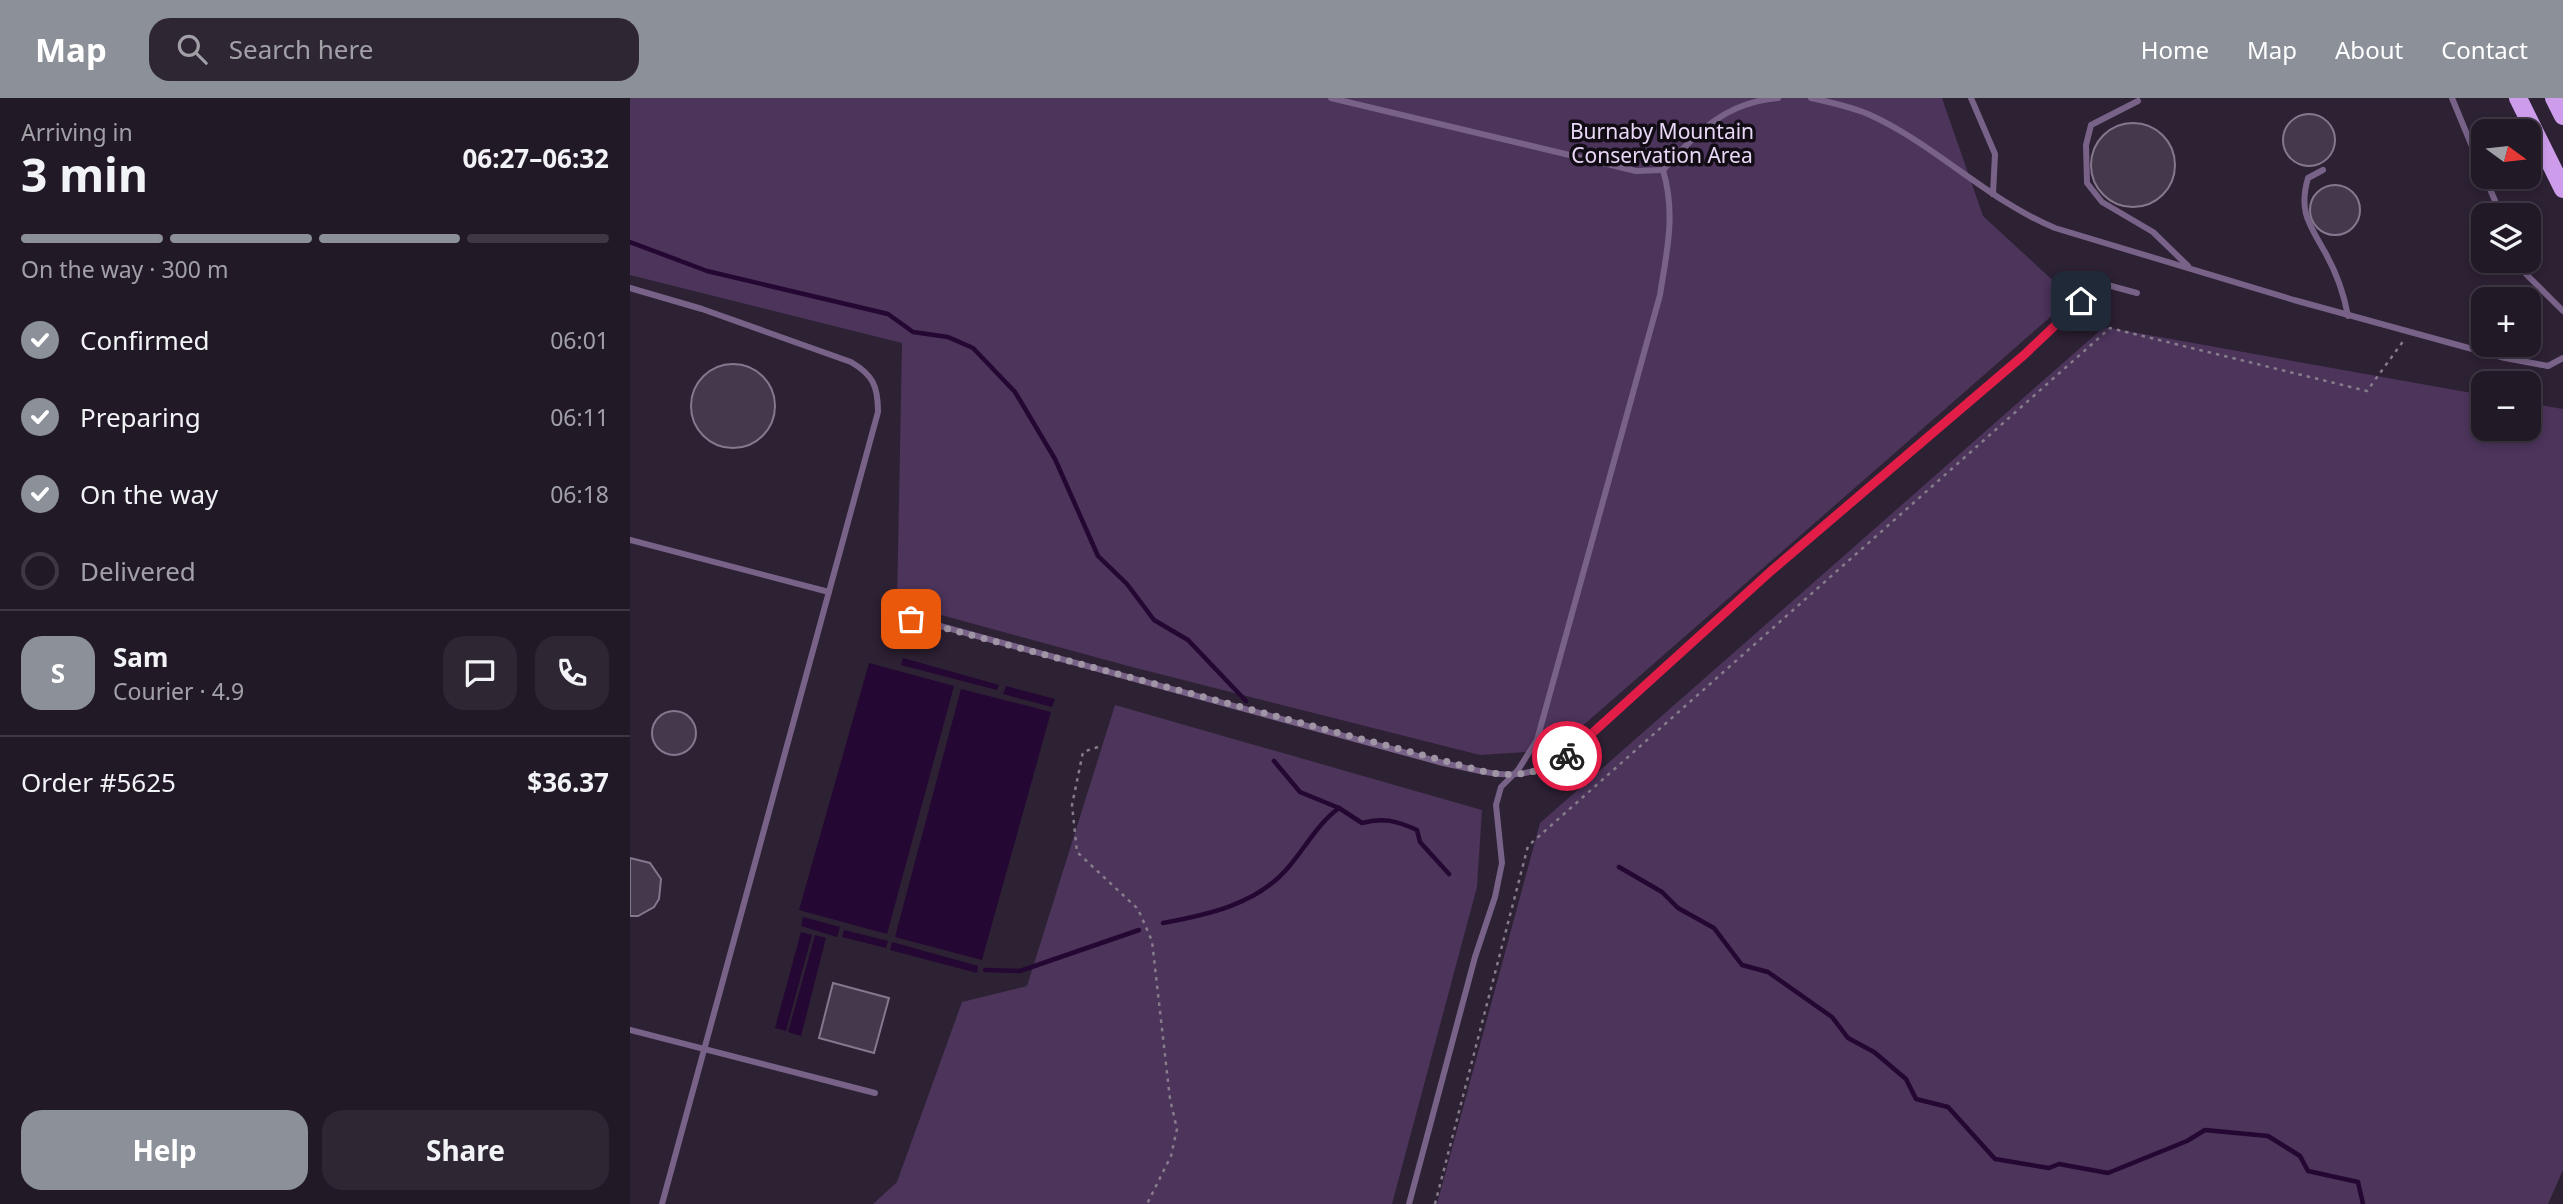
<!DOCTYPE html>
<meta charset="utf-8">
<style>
body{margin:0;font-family:"Noto Sans",sans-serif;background:#2e2633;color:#f1f3f6;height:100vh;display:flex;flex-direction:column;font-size:26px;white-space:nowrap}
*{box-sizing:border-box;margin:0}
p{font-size:23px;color:#a2a0a7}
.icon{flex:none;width:38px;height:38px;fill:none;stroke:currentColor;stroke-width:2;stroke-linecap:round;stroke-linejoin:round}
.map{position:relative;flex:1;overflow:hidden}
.drawer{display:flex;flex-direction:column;background:#221927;width:630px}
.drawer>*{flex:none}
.needle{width:46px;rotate:105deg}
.controls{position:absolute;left:1841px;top:21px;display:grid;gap:14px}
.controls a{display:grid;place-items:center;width:70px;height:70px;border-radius:14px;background:#221927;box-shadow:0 4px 10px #0003,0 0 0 2px #3f3844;font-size:35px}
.pin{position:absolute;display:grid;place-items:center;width:60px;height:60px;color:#fff;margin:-30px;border-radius:14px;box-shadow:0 4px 10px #0006}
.courier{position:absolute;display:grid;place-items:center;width:70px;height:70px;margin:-35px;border:5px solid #e11d48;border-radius:50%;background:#fff;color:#222;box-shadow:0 2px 9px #0007}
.head em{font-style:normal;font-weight:700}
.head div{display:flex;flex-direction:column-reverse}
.head{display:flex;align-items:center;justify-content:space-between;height:119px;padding:0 21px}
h1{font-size:46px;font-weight:700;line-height:52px}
.bar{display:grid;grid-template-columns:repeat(4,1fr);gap:10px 7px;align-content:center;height:84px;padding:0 21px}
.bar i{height:9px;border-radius:5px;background:#3f3844}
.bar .active{background:#8c9099}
.bar p{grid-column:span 4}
.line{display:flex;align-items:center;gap:18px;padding:0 21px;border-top:2px solid #3f3844}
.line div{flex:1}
.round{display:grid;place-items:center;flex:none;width:74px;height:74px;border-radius:21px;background:#2e2633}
ol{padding:0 21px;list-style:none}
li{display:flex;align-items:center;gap:21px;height:77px}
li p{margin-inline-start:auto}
li .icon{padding:7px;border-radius:50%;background:#8c9099;color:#fff;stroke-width:4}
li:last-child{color:#a2a0a7}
li i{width:38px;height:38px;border:4px solid #3f3844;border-radius:50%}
.action{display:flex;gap:14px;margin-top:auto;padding:14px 21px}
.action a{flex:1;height:80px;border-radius:21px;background:#8c9099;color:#fff;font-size:28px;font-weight:700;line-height:80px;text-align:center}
.action a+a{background:#2e2633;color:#f1f3f6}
header{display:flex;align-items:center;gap:42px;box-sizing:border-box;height:98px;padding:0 35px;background:#8c9099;color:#fff}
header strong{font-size:33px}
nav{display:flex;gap:38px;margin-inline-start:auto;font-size:24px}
.search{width:490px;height:63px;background:#2e2633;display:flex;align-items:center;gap:18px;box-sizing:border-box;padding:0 24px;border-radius:21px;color:#a2a0a7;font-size:26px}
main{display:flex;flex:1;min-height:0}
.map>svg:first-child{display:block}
.green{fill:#4c345b}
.water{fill:#240732}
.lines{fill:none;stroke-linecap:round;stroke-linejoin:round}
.stream{stroke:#240732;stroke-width:4.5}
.building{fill:#44384c;stroke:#85778e;stroke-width:2}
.path{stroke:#867c8c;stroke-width:2.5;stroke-dasharray:3.5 5;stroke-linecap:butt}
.service{stroke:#796288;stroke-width:6}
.primary{stroke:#cd9dec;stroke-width:18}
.done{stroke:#9f95a4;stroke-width:7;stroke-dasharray:0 12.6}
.route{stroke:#e11d48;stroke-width:9}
.labels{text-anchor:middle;stroke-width:7;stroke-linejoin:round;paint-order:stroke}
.park-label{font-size:21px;fill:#e9d7f6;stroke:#120d15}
</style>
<header>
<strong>Map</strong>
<div class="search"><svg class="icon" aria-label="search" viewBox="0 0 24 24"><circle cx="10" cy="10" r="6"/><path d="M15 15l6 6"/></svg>Search here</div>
<nav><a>Home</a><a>Map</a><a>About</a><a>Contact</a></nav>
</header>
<main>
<section class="drawer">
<div class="head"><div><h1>3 min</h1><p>Arriving in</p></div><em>06:27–06:32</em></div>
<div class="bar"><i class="active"></i><i class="active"></i><i class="active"></i><i></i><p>On the way · 300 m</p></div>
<ol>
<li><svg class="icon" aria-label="check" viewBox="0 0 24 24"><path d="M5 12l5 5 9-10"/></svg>Confirmed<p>06:01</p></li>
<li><svg class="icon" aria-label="check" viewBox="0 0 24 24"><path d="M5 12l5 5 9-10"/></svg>Preparing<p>06:11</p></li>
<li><svg class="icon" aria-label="check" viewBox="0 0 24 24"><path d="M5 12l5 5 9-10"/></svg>On the way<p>06:18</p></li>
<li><i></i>Delivered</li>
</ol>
<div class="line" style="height:126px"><b class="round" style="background:#8c9099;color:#fff">S</b><div><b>Sam</b><p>Courier · 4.9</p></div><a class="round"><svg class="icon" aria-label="chat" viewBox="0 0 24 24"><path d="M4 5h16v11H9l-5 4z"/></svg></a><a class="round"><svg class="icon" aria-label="phone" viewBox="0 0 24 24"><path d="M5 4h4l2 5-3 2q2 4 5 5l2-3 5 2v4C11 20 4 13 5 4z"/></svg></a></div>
<div class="line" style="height:91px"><div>Order #5625</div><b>$36.37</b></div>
<div class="action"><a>Help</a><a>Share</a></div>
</section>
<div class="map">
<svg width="1933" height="1106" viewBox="0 0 1933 1106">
<rect width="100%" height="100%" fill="#2d2134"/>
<g class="green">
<path d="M0 0H1312L1353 118 1442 200 925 652 850 657 502 569 267 505 272 245 0 177Z"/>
<path d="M1474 229 1853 297V331H1899V305L1933 311V1072L1918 1106H807L910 725Z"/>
<path d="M485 607 852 712 847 789 762 1106H243L267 1084 332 904 397 888Z"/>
</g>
<g class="water">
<path d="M273 560 369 587 367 592 271 567Z"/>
<path d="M239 565 324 588 257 836 169 812Z"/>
<path d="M376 588 425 601 422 609 373 596Z"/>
<path d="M331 591 421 614 352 862 265 839Z"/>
<path d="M173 819 210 829 207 839 171 828Z"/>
<path d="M214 832 258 843 256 850 212 839Z"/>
<path d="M171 834 182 837 156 933 145 930Z"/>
<path d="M185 837 196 840 171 938 158 934Z"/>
<path d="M262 844 348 868 347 875 260 852Z"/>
</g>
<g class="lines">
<g class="stream">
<path d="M0 144 77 173 258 216 283 234 318 239 343 250 385 294 425 361 468 458 497 486 524 522 558 542 616 603"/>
<path d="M644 663 670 694 709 710 732 725C753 719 767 723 787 732L790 744 819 776"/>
<path d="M989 769 1032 794 1048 810 1084 830 1112 867 1138 874 1202 919 1218 940 1244 954 1276 981 1286 1001 1318 1009 1365 1061 1419 1070 1429 1066 1478 1075 1557 1043 1575 1032 1638 1038 1670 1058 1678 1073 1728 1084 1733 1106"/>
<path d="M533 825C576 817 625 807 656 772 674 752 687 726 709 710"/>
<path d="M355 872 390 873 509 832"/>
</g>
</g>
<g class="building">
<circle cx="1679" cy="42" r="26"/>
<circle cx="1503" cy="67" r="42"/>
<circle cx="1705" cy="112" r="25"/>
<circle cx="103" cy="308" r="42"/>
<circle cx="44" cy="635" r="22"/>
<path d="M0 760 20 765 31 781 29 801 24 809 8 818H0Z"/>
<path d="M203 885 259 900 244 955 189 940Z"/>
</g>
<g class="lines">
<g class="path">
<path d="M468 649 453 654 442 707 447 754 508 811 522 843 540 1001 547 1031 541 1058 517 1106"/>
<path d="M805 1106 898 748 1480 230 1737 293 1774 242"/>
</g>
<g class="service">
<path d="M701 0 1006 73 1033 72C1067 35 1095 4 1148 0"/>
<path d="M1181 0C1200 4 1219 8 1238 16 1305 46 1357 102 1425 130L1664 202 1875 260 1918 268 1933 260"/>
<path d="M1341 0 1365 56 1363 96"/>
<path d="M1822 0 1853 75"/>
<path d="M1508 3 1461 27 1456 47 1457 85 1472 104 1523 134 1558 168"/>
<path d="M1693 72 1678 80C1668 114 1680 127 1696 156 1707 176 1714 196 1718 218"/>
<path d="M1855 79 1871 117"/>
<path d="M1890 163 1895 175 1933 213"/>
<path d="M0 190 72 211 221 264C243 277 248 288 248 314L32 1106"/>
<path d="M0 442 199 494"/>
<path d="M255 513 813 665C866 676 886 686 936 660L1141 473 1394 257 1470 185 1507 195"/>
<path d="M0 932 245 995"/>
<path d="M779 1106 845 859 865 799 872 765 866 707 871 689 888 672 907 642 1030 197C1037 152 1046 116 1033 72"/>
</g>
<g class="primary">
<path d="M1888 0 1933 91"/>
<path d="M1924 0 1933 18"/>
</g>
</g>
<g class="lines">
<path class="done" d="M281 521 856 674C887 680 911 675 937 658"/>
<path class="route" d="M937 658 1141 473 1394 257 1451 203"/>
</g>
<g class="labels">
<g class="park-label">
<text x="1032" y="41">Burnaby Mountain<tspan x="1032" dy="24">Conservation Area</tspan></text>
</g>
</g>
</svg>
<div class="controls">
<a><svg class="needle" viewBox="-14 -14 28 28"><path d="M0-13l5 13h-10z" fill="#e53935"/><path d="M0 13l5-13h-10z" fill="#a2a0a7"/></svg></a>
<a><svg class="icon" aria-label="layers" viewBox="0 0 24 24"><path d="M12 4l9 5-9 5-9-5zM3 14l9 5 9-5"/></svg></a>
<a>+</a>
<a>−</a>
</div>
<div class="pin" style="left:281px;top:521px;background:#ea580c"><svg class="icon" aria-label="bag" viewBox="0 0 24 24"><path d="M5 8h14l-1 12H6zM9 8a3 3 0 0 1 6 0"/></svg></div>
<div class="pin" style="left:1451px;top:203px;background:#1f2937"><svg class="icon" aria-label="home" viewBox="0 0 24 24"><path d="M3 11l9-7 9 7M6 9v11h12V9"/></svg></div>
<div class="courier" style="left:937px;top:658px"><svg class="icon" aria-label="bike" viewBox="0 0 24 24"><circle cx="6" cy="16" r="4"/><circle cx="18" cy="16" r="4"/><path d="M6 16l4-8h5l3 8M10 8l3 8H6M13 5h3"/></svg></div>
</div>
</main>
